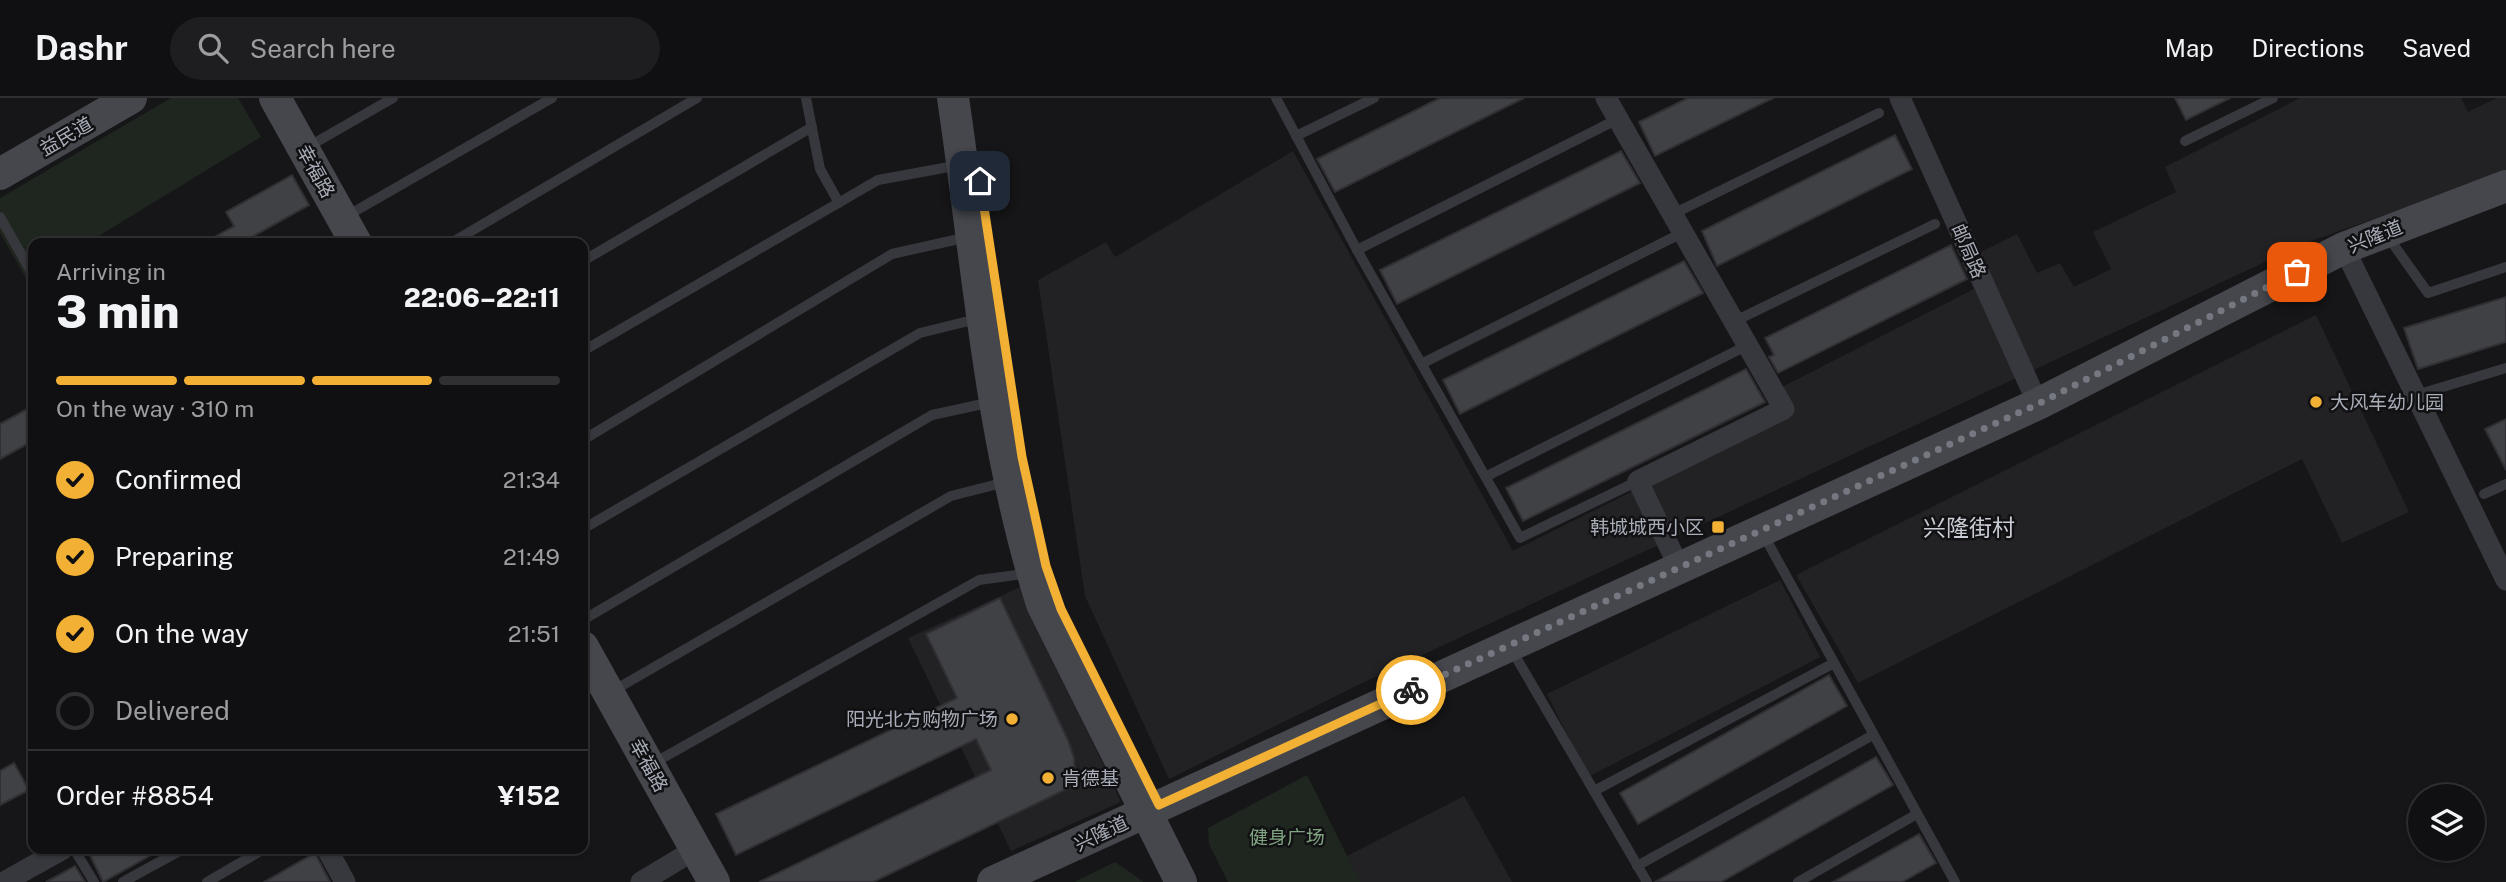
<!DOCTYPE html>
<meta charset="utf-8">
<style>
body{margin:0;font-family:"Public Sans","Noto Sans SC",sans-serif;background:#1e1e20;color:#f1f3f6;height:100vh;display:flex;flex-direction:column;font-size:26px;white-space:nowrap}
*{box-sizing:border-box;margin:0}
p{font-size:23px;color:#9c9d9f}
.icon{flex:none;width:38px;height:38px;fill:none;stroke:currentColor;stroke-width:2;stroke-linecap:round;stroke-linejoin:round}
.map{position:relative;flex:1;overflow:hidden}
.sheet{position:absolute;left:28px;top:140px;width:560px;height:616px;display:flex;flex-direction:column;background:#101012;border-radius:14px;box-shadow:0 2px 5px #0004,0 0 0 2px #303032}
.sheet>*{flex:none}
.tools{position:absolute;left:2408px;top:686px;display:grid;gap:14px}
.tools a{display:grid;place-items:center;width:77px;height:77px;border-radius:50%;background:#101012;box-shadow:0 2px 5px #0004,0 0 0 2px #303032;font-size:35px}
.pin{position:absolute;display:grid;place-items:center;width:60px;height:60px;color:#fff;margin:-30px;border-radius:14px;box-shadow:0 4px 10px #0006}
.courier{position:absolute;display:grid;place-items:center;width:70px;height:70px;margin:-35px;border:5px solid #f2b134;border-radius:50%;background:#fff;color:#222;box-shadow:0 2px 9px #0007}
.summary em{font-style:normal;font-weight:800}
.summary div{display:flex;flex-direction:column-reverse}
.summary{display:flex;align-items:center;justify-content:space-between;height:119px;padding:0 28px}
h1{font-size:46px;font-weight:800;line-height:52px}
.bar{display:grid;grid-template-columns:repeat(4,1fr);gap:10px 7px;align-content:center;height:84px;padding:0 28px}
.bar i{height:9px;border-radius:5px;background:#303032}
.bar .on{background:#f2b134}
.bar p{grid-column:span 4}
.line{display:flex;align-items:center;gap:18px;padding:0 28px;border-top:2px solid #303032}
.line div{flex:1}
ol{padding:0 28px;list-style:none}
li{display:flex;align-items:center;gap:21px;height:77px}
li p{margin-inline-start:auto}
li .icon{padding:7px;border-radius:50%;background:#f2b134;color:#111;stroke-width:4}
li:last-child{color:#9c9d9f}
li i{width:38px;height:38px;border:4px solid #303032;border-radius:50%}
header{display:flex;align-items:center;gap:42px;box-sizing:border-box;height:98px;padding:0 35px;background:#101012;border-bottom:2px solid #303032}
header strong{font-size:33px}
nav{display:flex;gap:38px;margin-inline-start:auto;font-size:24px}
.search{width:490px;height:63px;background:#1e1e20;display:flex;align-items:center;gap:18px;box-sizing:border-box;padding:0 24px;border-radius:38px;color:#9c9d9f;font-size:26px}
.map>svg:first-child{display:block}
.built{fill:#222225}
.green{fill:#1e261f}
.building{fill:#404145;stroke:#303034;stroke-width:2}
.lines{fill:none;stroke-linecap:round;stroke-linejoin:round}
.lane{stroke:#37383d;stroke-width:10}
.street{stroke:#37383d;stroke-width:21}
.secondary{stroke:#45474d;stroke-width:32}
.done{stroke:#757880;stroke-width:7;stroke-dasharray:0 12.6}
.route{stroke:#f2b134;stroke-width:9}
.poi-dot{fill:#f2b134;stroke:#111113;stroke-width:2.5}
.labels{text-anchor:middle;stroke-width:5;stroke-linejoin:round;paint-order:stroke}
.street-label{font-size:19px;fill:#a8adb8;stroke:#111113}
.poi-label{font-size:19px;fill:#a8adb8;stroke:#111113;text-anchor:start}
.park-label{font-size:19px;fill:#7fa381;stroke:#111113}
.quarter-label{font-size:23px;fill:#c9ccd4;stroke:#111113}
</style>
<header>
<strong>Dashr</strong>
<div class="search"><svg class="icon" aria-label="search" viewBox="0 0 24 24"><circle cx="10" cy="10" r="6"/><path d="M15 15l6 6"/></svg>Search here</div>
<nav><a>Map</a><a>Directions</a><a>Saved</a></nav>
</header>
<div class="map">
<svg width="2506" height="784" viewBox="0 0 2506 784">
<rect width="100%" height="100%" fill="#161618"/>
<g class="built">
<path d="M2300 0H2461L2468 14 2497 0H2506V75L2308 144 1358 587 1169 681 1085 498 1038 182 1106 144 1115 159 1293 53 1513 453 1783 318 1774 293 1974 191 1961 164 2017 136 2037 175 2060 165 2074 189 2111 171 2093 134 2176 94 2165 69Z"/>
<path d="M2316 217 2409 414 2342 445 2302 361 1858 585 1796 477Z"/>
<path d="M1780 482 1820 559 1588 679 1547 596Z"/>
<path d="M1020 489 1121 704 1011 753 908 540Z"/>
<path d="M1464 698 1512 784H1357L1345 759Z"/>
</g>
<g class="green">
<path d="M171 0H238L261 39 87 145H33V178L27 182 0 135V100Z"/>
<path d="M1307 677 1360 784H1228L1209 746 1208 730Z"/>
<path d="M1115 764 1144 784H1074Z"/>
</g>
<g class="building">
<path d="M1440 0H1524L1335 94 1317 61Z"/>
<path d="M1688 0H1773L1655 58 1639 24Z"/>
<path d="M2175 0H2230L2186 22Z"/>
<path d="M1895 37 1912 71 1717 168 1702 133Z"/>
<path d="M1621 53 1640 85 1397 206 1380 172Z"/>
<path d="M292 77 309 107 241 145H204L234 128 226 114Z"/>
<path d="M1951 147 1967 181 1778 275 1769 259 1774 257 1765 240Z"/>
<path d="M1684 163 1703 195 1460 316 1443 282Z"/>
<path d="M2506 199V244L2418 271 2404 230Z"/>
<path d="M1746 271 1765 304 1523 423 1506 390Z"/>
<path d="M33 308V343L0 361V326Z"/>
<path d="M2506 321V372L2485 331Z"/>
<path d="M1000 500 1068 642 1074 660 1075 687 873 784H759L991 672 976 641 736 757 716 716 957 600 926 536Z"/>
<path d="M1829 577 1847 608 1638 726 1620 695Z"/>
<path d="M1876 659 1893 687 1721 784H1655Z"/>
<path d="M14 665 29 692 0 707V673Z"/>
<path d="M1919 736 1936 765 1902 784H1833Z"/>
<path d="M87 751H162L103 784Z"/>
<path d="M315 755 330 784H264Z"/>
<path d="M75 768 85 784H46Z"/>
</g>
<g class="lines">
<g class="lane">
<path d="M806 0 820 71 839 105"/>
<path d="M1276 0 1357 152 1520 440 1638 383"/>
<path d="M1296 38 1374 0"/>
<path d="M2185 43 2273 0"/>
<path d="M306 50 393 0"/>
<path d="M1673 116 1879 15"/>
<path d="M0 119 33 177"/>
<path d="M345 119 552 0"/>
<path d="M2386 136 2428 195 2506 169"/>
<path d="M451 145 697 0"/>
<path d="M1357 152 1618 21"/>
<path d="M583 163 812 29"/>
<path d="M1735 223 1935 126"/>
<path d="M583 253 878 82 960 67"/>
<path d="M1423 265 1684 134"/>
<path d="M2416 297 2506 270"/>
<path d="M583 342 892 156 968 139"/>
<path d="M1487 378 1748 247"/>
<path d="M2484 396 2506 386"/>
<path d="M583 431 920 235 981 220"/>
<path d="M1762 434 1955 784"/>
<path d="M583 522 932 317 992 304"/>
<path d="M1510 549 1647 784"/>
<path d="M611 594 951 398 1006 384"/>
<path d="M652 666 979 482 1031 475"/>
<path d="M1594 693 1834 565"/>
<path d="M74 751 94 784"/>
<path d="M1637 768 1873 637"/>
<path d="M123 784 183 751"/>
<path d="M207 784 264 751"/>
<path d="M1798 784 1917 716"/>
</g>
<g class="street">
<path d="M1606 0 1784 311 1638 383 1679 469"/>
<path d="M1900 0 2038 306"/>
<path d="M2344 150 2506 482"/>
<path d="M327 751 345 784"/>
<path d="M4 784 63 751"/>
<path d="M641 784 696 751"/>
</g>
<g class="secondary">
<path d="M275 0 356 145"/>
<path d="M953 0C978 168 990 343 1042 506L1181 784"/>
<path d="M0 76 131 0"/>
<path d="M583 549 714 784"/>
<path d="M993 784 2038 306 2344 150 2506 88"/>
</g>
</g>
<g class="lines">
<path class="done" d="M1411 592 2038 306 2297 174"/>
<path class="route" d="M980 83 1022 359 1046 468 1061 511 1159 707 1411 592"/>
</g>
<g class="poi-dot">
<circle cx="2316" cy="304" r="7"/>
<rect x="1711" y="422" width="14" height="14" rx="3.5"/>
<circle cx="1012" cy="621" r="7"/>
<circle cx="1048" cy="680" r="7"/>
</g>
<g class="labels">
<g class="street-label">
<text transform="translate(66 38) rotate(-30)" y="7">益民道</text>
<text transform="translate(316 73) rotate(61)" y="7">幸福路</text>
<text transform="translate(2375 138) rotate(-22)" y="7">兴隆道</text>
<text transform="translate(1969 153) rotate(66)" y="7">邮局路</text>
<text transform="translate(649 667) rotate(61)" y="7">幸福路</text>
<text transform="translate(1101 735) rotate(-25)" y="7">兴隆道</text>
</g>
<g class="poi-label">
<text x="2330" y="311">大风车幼儿园</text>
<text x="1704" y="436" text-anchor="end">韩城城西小区</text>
<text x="998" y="628" text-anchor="end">阳光北方购物广场</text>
<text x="1062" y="687">肯德基</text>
</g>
<g class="park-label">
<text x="1287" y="746">健身广场</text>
</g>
<g class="quarter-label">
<text x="1969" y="438">兴隆街村</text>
</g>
</g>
</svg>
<div class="tools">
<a><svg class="icon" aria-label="layers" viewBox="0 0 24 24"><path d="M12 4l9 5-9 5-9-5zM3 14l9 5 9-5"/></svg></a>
</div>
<div class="pin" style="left:2297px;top:174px;background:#ea580c"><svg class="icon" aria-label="bag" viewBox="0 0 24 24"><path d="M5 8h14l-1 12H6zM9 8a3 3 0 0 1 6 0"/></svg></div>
<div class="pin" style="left:980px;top:83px;background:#1f2937"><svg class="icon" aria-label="home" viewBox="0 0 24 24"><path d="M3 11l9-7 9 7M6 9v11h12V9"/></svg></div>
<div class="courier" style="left:1411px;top:592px"><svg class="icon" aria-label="bike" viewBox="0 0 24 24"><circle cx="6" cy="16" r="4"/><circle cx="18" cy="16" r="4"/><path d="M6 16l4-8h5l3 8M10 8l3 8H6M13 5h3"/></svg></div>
<section class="sheet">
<div class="summary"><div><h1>3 min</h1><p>Arriving in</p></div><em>22:06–22:11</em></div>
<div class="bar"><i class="on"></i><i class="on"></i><i class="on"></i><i></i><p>On the way · 310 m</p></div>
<ol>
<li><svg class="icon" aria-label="check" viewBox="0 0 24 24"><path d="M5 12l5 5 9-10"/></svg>Confirmed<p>21:34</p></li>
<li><svg class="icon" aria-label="check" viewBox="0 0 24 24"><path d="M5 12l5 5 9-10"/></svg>Preparing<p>21:49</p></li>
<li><svg class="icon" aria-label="check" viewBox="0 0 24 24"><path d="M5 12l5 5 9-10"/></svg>On the way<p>21:51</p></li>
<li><i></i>Delivered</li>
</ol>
<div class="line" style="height:91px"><div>Order #8854</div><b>¥152</b></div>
</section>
</div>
